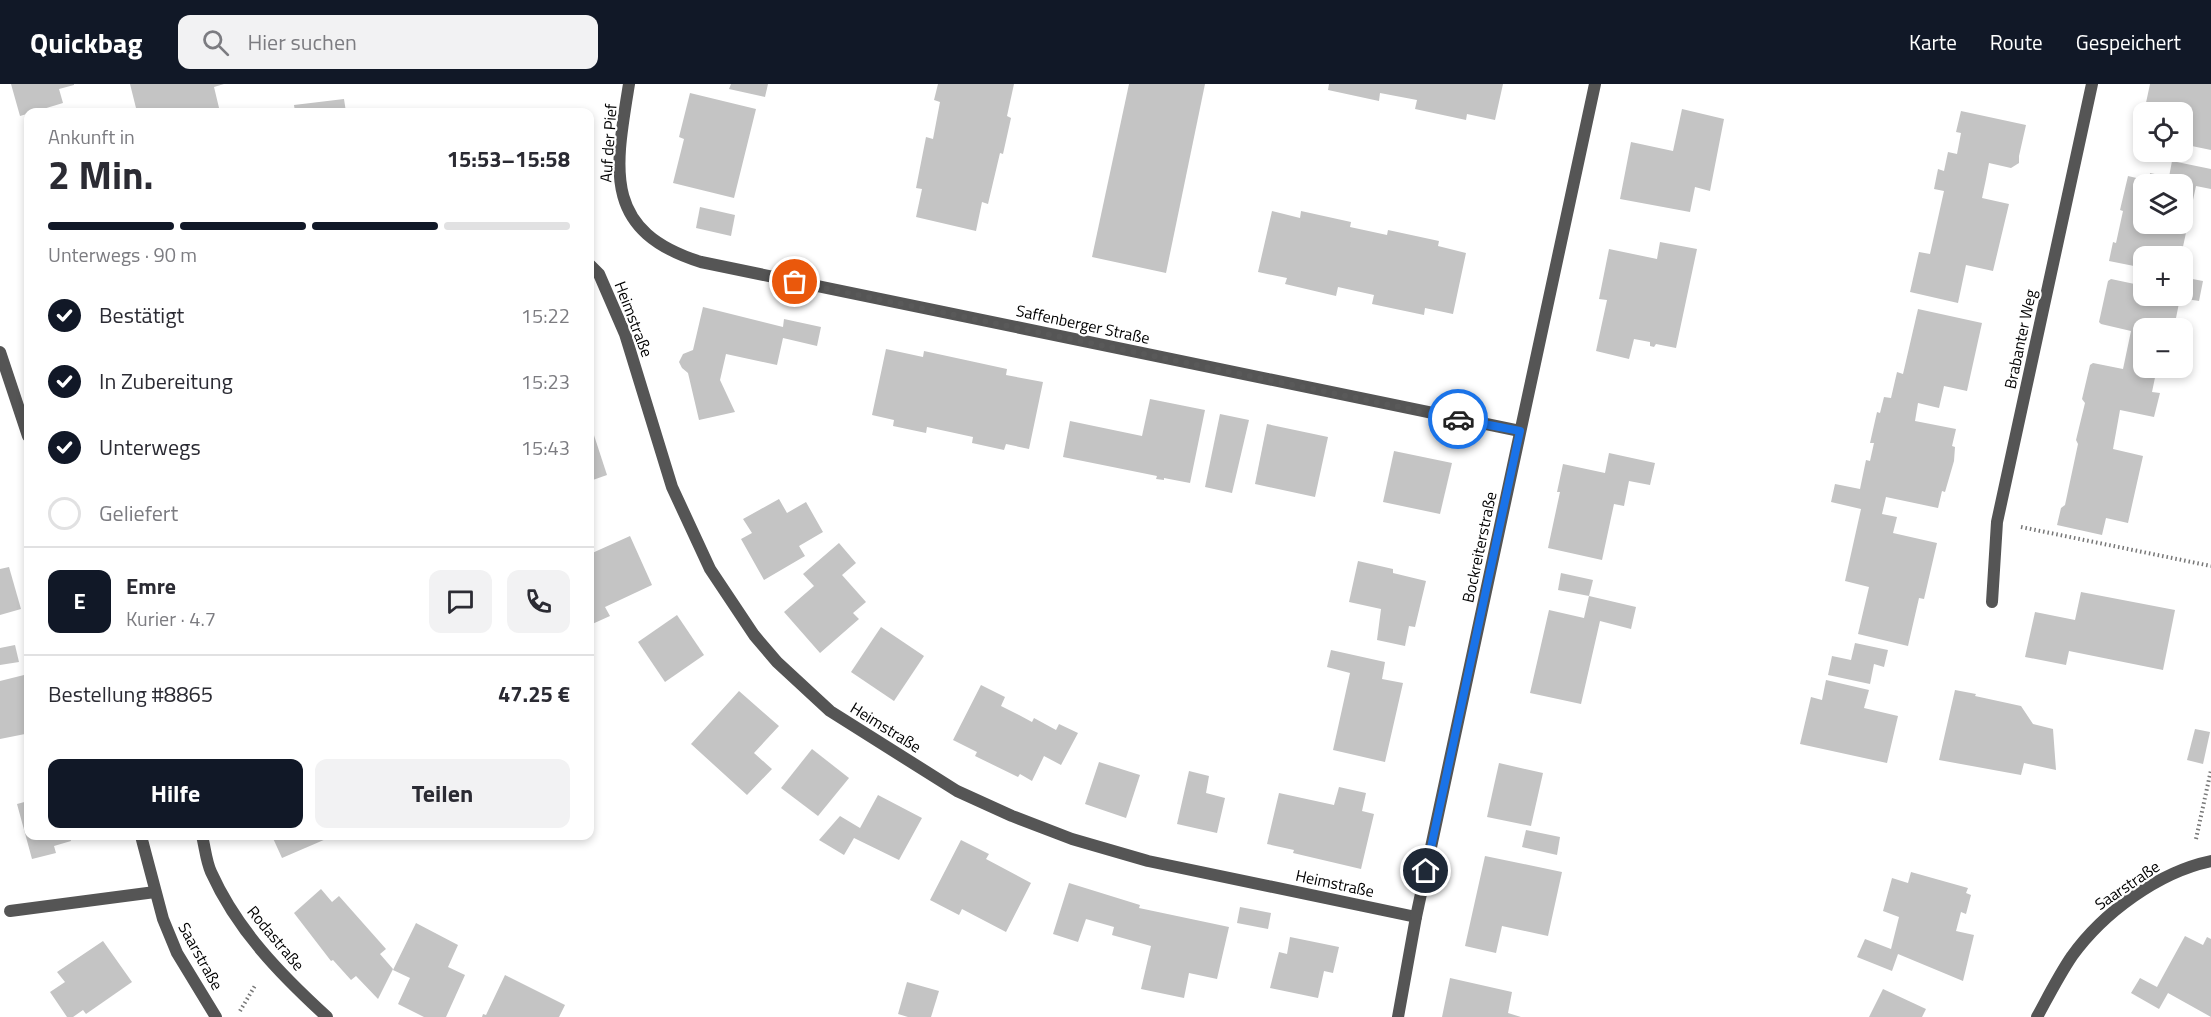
<!DOCTYPE html>
<html lang="de">
<meta charset="utf-8">
<style>
body{margin:0;font-family:"Titillium Web",sans-serif;background:#f2f2f3;color:#2b2b33;height:100vh;display:flex;flex-direction:column;font-size:22px;white-space:nowrap}
*{box-sizing:border-box;margin:0}
p{font-size:20px;color:#7c7c81}
.icon{flex:none;width:33px;height:33px;fill:none;stroke:currentColor;stroke-width:2;stroke-linecap:round;stroke-linejoin:round}
.map{position:relative;flex:1;overflow:hidden}
.side{position:absolute;left:24px;top:24px;width:570px;height:732px;display:flex;flex-direction:column;background:#fff;border-radius:12px;box-shadow:0 3px 9px #0003}
.side>*{flex:none}
.tools{position:absolute;left:2133px;top:18px;display:grid;gap:12px}
.tools a{display:grid;place-items:center;width:60px;height:60px;border-radius:12px;background:#fff;box-shadow:0 3px 9px #0003;font-size:30px}
.pin{position:absolute;display:grid;place-items:center;width:51px;height:51px;color:#fff;margin:-26px;border:3px solid #fff;border-radius:50%;box-shadow:0 2px 6px #0007}
.courier{position:absolute;display:grid;place-items:center;width:60px;height:60px;margin:-30px;border:4px solid #1a73e8;border-radius:50%;background:#fff;color:#222;box-shadow:0 2px 8px #0007}
.summary em{font-style:normal;font-weight:700}
.summary div{display:flex;flex-direction:column-reverse}
.summary{display:flex;align-items:center;justify-content:space-between;height:102px;padding:0 24px}
h1{font-size:39px;font-weight:700;line-height:45px}
.bar{display:grid;grid-template-columns:repeat(4,1fr);gap:9px 6px;align-content:center;height:72px;padding:0 24px}
.bar i{height:8px;border-radius:4px;background:#e1e1e2}
.bar .selected{background:#111827}
.bar p{grid-column:span 4}
.line{display:flex;align-items:center;gap:15px;padding:0 24px;border-top:2px solid #e1e1e2}
.line div{flex:1}
.round{display:grid;place-items:center;flex:none;width:63px;height:63px;border-radius:12px;background:#f2f2f3}
ol{padding:0 24px;list-style:none}
li{display:flex;align-items:center;gap:18px;height:66px}
li p{margin-inline-start:auto}
li .icon{padding:6px;border-radius:50%;background:#111827;color:#fff;stroke-width:4}
li:last-child{color:#7c7c81}
li i{width:33px;height:33px;border:3px solid #e1e1e2;border-radius:50%}
.button{display:flex;gap:12px;margin-top:auto;padding:12px 24px}
.button a{flex:1;height:69px;border-radius:12px;background:#111827;color:#fff;font-size:24px;font-weight:700;line-height:69px;text-align:center}
.button a+a{background:#f2f2f3;color:#2b2b33}
header{display:flex;align-items:center;gap:36px;box-sizing:border-box;height:84px;padding:0 30px;background:#111827;color:#fff}
header strong{font-size:28px}
nav{display:flex;gap:33px;margin-inline-start:auto;font-size:21px}
.search{width:420px;height:54px;background:#f2f2f3;display:flex;align-items:center;gap:15px;box-sizing:border-box;padding:0 21px;border-radius:12px;color:#7c7c81;font-size:22px}
.map>svg:first-child{display:block}
.building{fill:#c4c4c4;fill-rule:evenodd}
.lines{fill:none;stroke-linecap:round;stroke-linejoin:round}
.path{stroke:#777;stroke-width:4;stroke-dasharray:1.5 3;stroke-linecap:butt}
.lane{stroke:#555;stroke-width:12}
.street{stroke:#555;stroke-width:12}
.done{stroke:#595959;stroke-width:6;stroke-dasharray:0 10.8}
.route{stroke:#1a73e8;stroke-width:8}
.labels{text-anchor:middle;stroke-width:4.5;stroke-linejoin:round;paint-order:stroke}
.street-label{font-size:16px;fill:#000;stroke:#fff}
</style>
<header>
<strong>Quickbag</strong>
<div class="search"><svg class="icon" aria-label="search" viewBox="0 0 24 24"><circle cx="10" cy="10" r="6"/><path d="M15 15l6 6"/></svg>Hier suchen</div>
<nav><a>Karte</a><a>Route</a><a>Gespeichert</a></nav>
</header>
<div class="map">
<svg width="2211" height="933" viewBox="0 0 2211 933">
<rect width="100%" height="100%" fill="#fff"/>
<g class="building">
<path d="M11 0H74V1L59 5 63 19 20 32Z"/>
<path d="M130 0H224L214 3 220 28H137Z"/>
<path d="M731 0H768L765 13 729 5Z"/>
<path d="M938 0H1014L1007 32 1011 34 1003 70 1000 69 988 120 982 118 976 147 916 133 922 105 916 104 926 53 933 55 940 18 934 16Z"/>
<path d="M1129 0H1205L1166 189 1092 173Z"/>
<path d="M1329 0H1503L1495 36 1467 30 1466 36 1415 25 1417 16 1380 9 1379 17 1328 6Z"/>
<path d="M2150 0H2211V66L2182 60V28H2144Z"/>
<path d="M690 9 756 25 734 114 673 99 684 55 679 53Z"/>
<path d="M344 15 346 28H295L294 21Z"/>
<path d="M1682 25 1724 35 1710 107 1695 103 1690 128 1620 115 1631 58 1673 67Z"/>
<path d="M1961 27 2026 41 2019 72V79L2011 84 1989 79 1986 95 1982 114 2009 120 1993 187 1966 181 1958 219 1910 208 1919 168 1930 170 1944 107 1934 105 1938 85 1944 87 1948 68 1957 70 1961 49 1956 48Z"/>
<path d="M2172 77 2211 85V105L2196 102 2181 172 2153 170V172H2144V184L2109 177 2113 158 2116 159 2123 127 2120 126 2128 92 2149 97 2150 89 2169 93ZM2144 100H2182V140H2144Z"/>
<path d="M700 123 735 131 731 152 696 144Z"/>
<path d="M1272 127 1300 134 1301 127 1351 138 1350 143 1387 151 1388 146 1439 157 1438 162 1466 169 1453 230 1425 224 1424 231 1372 220 1374 211 1338 203 1336 212 1285 200 1287 194 1258 188Z"/>
<path d="M1660 158 1697 165 1676 264 1656 260 1654 263 1650 262V258L1634 255 1629 275 1596 267 1607 216 1599 215 1609 165 1657 175Z"/>
<path d="M2182 193 2203 197 2199 217 2180 214 2174 244H2144V284H2157L2152 308 2160 309 2154 333 2120 326 2113 365 2143 372 2128 439 2106 434 2102 451 2057 441 2061 424 2065 421 2078 360 2076 356 2085 319 2082 315 2090 281 2093 279 2123 285 2131 247 2101 240 2099 238 2108 197 2111 195 2144 202V212H2182Z"/>
<path d="M703 223 783 243 784 235 821 243 817 262 783 254 777 281 726 270 720 296 735 328 699 336 688 289 682 284 679 278 683 270 693 266Z"/>
<path d="M1918 225 1982 239 1967 307 1944 302 1939 324 1918 319 1915 337 1956 345 1952 362 1955 363 1954 377 1945 408 1942 407 1938 424 1886 413 1882 430 1897 433 1893 449 1937 459 1924 515 1919 514 1908 562 1858 550 1869 503 1845 497 1861 425 1831 418 1835 400 1860 405 1866 376 1870 377 1874 359H1870L1877 328 1880 329 1884 313 1891 314 1897 288 1903 290Z"/>
<path d="M886 265 923 273 924 267 1007 285 1006 291 1043 298 1029 365 1006 360 1004 366 972 359 973 353 927 343 926 349 893 342 894 336 872 331Z"/>
<path d="M1150 315 1205 326 1190 399 1164 394V396L1156 395 1157 392 1063 373 1070 337 1142 352Z"/>
<path d="M1220 330 1249 336 1232 409 1205 403Z"/>
<path d="M590 339 607 391 590 397Z"/>
<path d="M1267 340 1328 353 1315 413 1255 400Z"/>
<path d="M1394 367 1452 379 1440 430 1383 418Z"/>
<path d="M1609 369 1655 379 1650 401 1629 397 1624 422 1614 420 1602 476 1548 464 1560 408H1557L1563 380 1605 389Z"/>
<path d="M779 415 787 429 806 418 823 448 799 462 805 472 764 496 741 455 752 449 743 435Z"/>
<path d="M630 452 652 501 605 523 610 532 590 541V470Z"/>
<path d="M839 459 856 479 842 491 866 518 853 529 859 535 820 569 784 528 814 502 803 490Z"/>
<path d="M1358 477 1393 485V489L1426 497 1415 543 1409 542 1405 562 1377 556 1381 525 1349 518Z"/>
<path d="M9 483 21 525 0 531V485Z"/>
<path d="M1561 489 1593 496 1589 512 1558 506Z"/>
<path d="M2081 508 2175 526 2163 586 2069 567 2066 581 2025 573 2035 528 2075 536Z"/>
<path d="M1589 512 1636 523 1631 545 1600 537 1581 620 1530 609 1549 526 1584 534Z"/>
<path d="M677 531 704 571 665 598 638 558Z"/>
<path d="M881 543 924 572 894 617 851 588Z"/>
<path d="M1855 559 1888 566 1884 583 1874 580 1870 600 1828 591 1832 572 1851 576Z"/>
<path d="M15 561 19 578 0 581V564Z"/>
<path d="M1331 566 1385 578 1382 595 1403 599 1385 678 1333 666 1350 589 1327 583Z"/>
<path d="M28 590V641L24 642 25 650 0 655V597Z"/>
<path d="M1826 596 1869 606 1864 624 1898 632 1887 679 1800 660 1811 613 1822 616Z"/>
<path d="M981 601 1005 613 1001 622 1019 631 1032 638 1034 634 1056 646 1059 640 1078 649 1061 681 1044 672 1032 697 1020 690 1018 693 975 672 977 668 953 656Z"/>
<path d="M1955 606 1976 610 1975 612 2021 622 2033 640 2053 645 2056 686 2024 679 2021 691 1939 676Z"/>
<path d="M739 607 779 642 754 669 772 685 747 711 691 660Z"/>
<path d="M2195 645 2210 648 2203 680 2187 676Z"/>
<path d="M812 665 849 694 818 732 781 704Z"/>
<path d="M1099 678 1140 691 1126 734 1085 720Z"/>
<path d="M1499 679 1543 689 1531 742 1487 733Z"/>
<path d="M1189 687 1209 692 1206 709 1225 714 1217 749 1177 740Z"/>
<path d="M1339 703 1366 709 1362 727 1374 730 1361 785 1293 769 1294 766 1267 760 1279 709 1334 721Z"/>
<path d="M878 711 922 734 899 776 854 754 844 771 819 756 840 732 860 744Z"/>
<path d="M28 717V752H70L71 757 54 762 56 769 32 775 17 720Z"/>
<path d="M1526 746 1560 753 1557 771 1522 763Z"/>
<path d="M272 752H324L326 755 282 774Z"/>
<path d="M961 756 989 770 986 775 1031 799 1006 848 962 825 959 831 930 816Z"/>
<path d="M1485 772 1562 788 1548 852 1502 842 1496 869 1465 862Z"/>
<path d="M1911 788 1968 804 1966 809 1971 811 1966 830 1961 828 1956 847 1974 851 1963 897 1898 870 1892 887 1857 873 1865 855 1891 865 1899 833 1883 827 1892 794 1908 799Z"/>
<path d="M1069 799 1140 821 1139 824 1229 843 1217 895 1189 889 1184 914 1141 905 1151 862 1112 851 1114 843 1086 835 1078 858 1053 850Z"/>
<path d="M321 805 332 818 339 812 386 865 380 870 393 885 378 915 356 892 351 896 333 876 331 877 294 829Z"/>
<path d="M1240 823 1271 829 1268 845 1237 839Z"/>
<path d="M416 839 458 861 448 883 465 891 446 933H424L398 920 410 894 393 886Z"/>
<path d="M2185 852 2203 861 2207 853 2211 855V933L2168 909 2159 925 2131 909 2140 894 2157 903Z"/>
<path d="M1290 853 1339 863 1333 889 1324 887 1318 914 1270 904 1279 868 1287 870Z"/>
<path d="M103 857 132 898 86 930 83 926 73 933H67L50 908 65 898 57 888Z"/>
<path d="M505 891 565 921 559 933H482L483 930 486 931Z"/>
<path d="M1450 894 1512 908 1508 929 1521 933H1442Z"/>
<path d="M907 898 939 907 931 933H908L898 930Z"/>
<path d="M1883 905 1926 925 1922 933H1869Z"/>
</g>
<g class="lines">
<g class="path">
<path d="M2021 443 2211 482"/>
<path d="M2196 755 2211 686"/>
<path d="M240 927 256 900"/>
</g>
<path class="lane" d="M10 827 155 808"/>
<g class="street">
<path d="M629 0C615 86 602 147 701 178L1520 347"/>
<path d="M590 181 599 190 625 250 672 403 710 485 754 551 777 578 830 627 957 707 1012 732 1072 755 1148 777 1416 833"/>
<path d="M0 268 28 352"/>
<path d="M1992 518 1997 438 2092 0"/>
<path d="M141 752 163 835 177 869 216 933"/>
<path d="M202 752C205 763 206 777 211 788 237 846 280 890 327 933"/>
<path d="M1398 933 1416 833 1595 0"/>
<path d="M2037 933C2048 913 2059 891 2072 872 2103 829 2158 788 2211 777"/>
</g>
</g>
<g class="lines">
<path class="done" d="M795 198 1458 335"/>
<path class="route" d="M1426 787 1520 347 1458 335"/>
</g>
<g class="labels">
<g class="street-label">
<text transform="translate(608 59) rotate(-86)" y="6">Auf der Pief</text>
<text transform="translate(634 235) rotate(69)" y="6">Heimstraße</text>
<text transform="translate(1083 240) rotate(12)" y="6">Saffenberger Straße</text>
<text transform="translate(2020 255) rotate(-78)" y="6">Brabanter Weg</text>
<text transform="translate(1479 463) rotate(-78)" y="6">Bockreiterstraße</text>
<text transform="translate(886 643) rotate(32)" y="6">Heimstraße</text>
<text transform="translate(1335 799) rotate(12)" y="6">Heimstraße</text>
<text transform="translate(2127 801) rotate(-34)" y="6">Saarstraße</text>
<text transform="translate(276 854) rotate(50)" y="6">Rodastraße</text>
<text transform="translate(201 872) rotate(61)" y="6">Saarstraße</text>
</g>
</g>
</svg>
<div class="tools">
<a><svg class="icon" aria-label="locate" viewBox="0 0 24 24"><circle cx="12" cy="12" r="6"/><path d="M12 2v4M12 18v4M2 12h4M18 12h4"/></svg></a>
<a><svg class="icon" aria-label="layers" viewBox="0 0 24 24"><path d="M12 4l9 5-9 5-9-5zM3 14l9 5 9-5"/></svg></a>
<a>+</a>
<a>−</a>
</div>
<div class="pin" style="left:795px;top:198px;background:#ea580c"><svg class="icon" aria-label="bag" viewBox="0 0 24 24"><path d="M5 8h14l-1 12H6zM9 8a3 3 0 0 1 6 0"/></svg></div>
<div class="pin" style="left:1426px;top:787px;background:#1f2937"><svg class="icon" aria-label="home" viewBox="0 0 24 24"><path d="M3 11l9-7 9 7M6 9v11h12V9"/></svg></div>
<div class="courier" style="left:1458px;top:335px"><svg class="icon" aria-label="car" viewBox="0 0 24 24"><path d="M5 17H2v-5l4-1 3-4h7l3 4 3 1v5h-3M9 17h6M6 11h13"/><circle cx="7" cy="17" r="2"/><circle cx="17" cy="17" r="2"/></svg></div>
<section class="side">
<div class="summary"><div><h1>2 Min.</h1><p>Ankunft in</p></div><em>15:53–15:58</em></div>
<div class="bar"><i class="selected"></i><i class="selected"></i><i class="selected"></i><i></i><p>Unterwegs · 90 m</p></div>
<ol>
<li><svg class="icon" aria-label="check" viewBox="0 0 24 24"><path d="M5 12l5 5 9-10"/></svg>Bestätigt<p>15:22</p></li>
<li><svg class="icon" aria-label="check" viewBox="0 0 24 24"><path d="M5 12l5 5 9-10"/></svg>In Zubereitung<p>15:23</p></li>
<li><svg class="icon" aria-label="check" viewBox="0 0 24 24"><path d="M5 12l5 5 9-10"/></svg>Unterwegs<p>15:43</p></li>
<li><i></i>Geliefert</li>
</ol>
<div class="line" style="height:108px"><b class="round" style="background:#111827;color:#fff">E</b><div><b>Emre</b><p>Kurier · 4.7</p></div><a class="round"><svg class="icon" aria-label="chat" viewBox="0 0 24 24"><path d="M4 5h16v11H9l-5 4z"/></svg></a><a class="round"><svg class="icon" aria-label="phone" viewBox="0 0 24 24"><path d="M5 4h4l2 5-3 2q2 4 5 5l2-3 5 2v4C11 20 4 13 5 4z"/></svg></a></div>
<div class="line" style="height:78px"><div>Bestellung #8865</div><b>47.25 €</b></div>
<div class="button"><a>Hilfe</a><a>Teilen</a></div>
</section>
</div>
